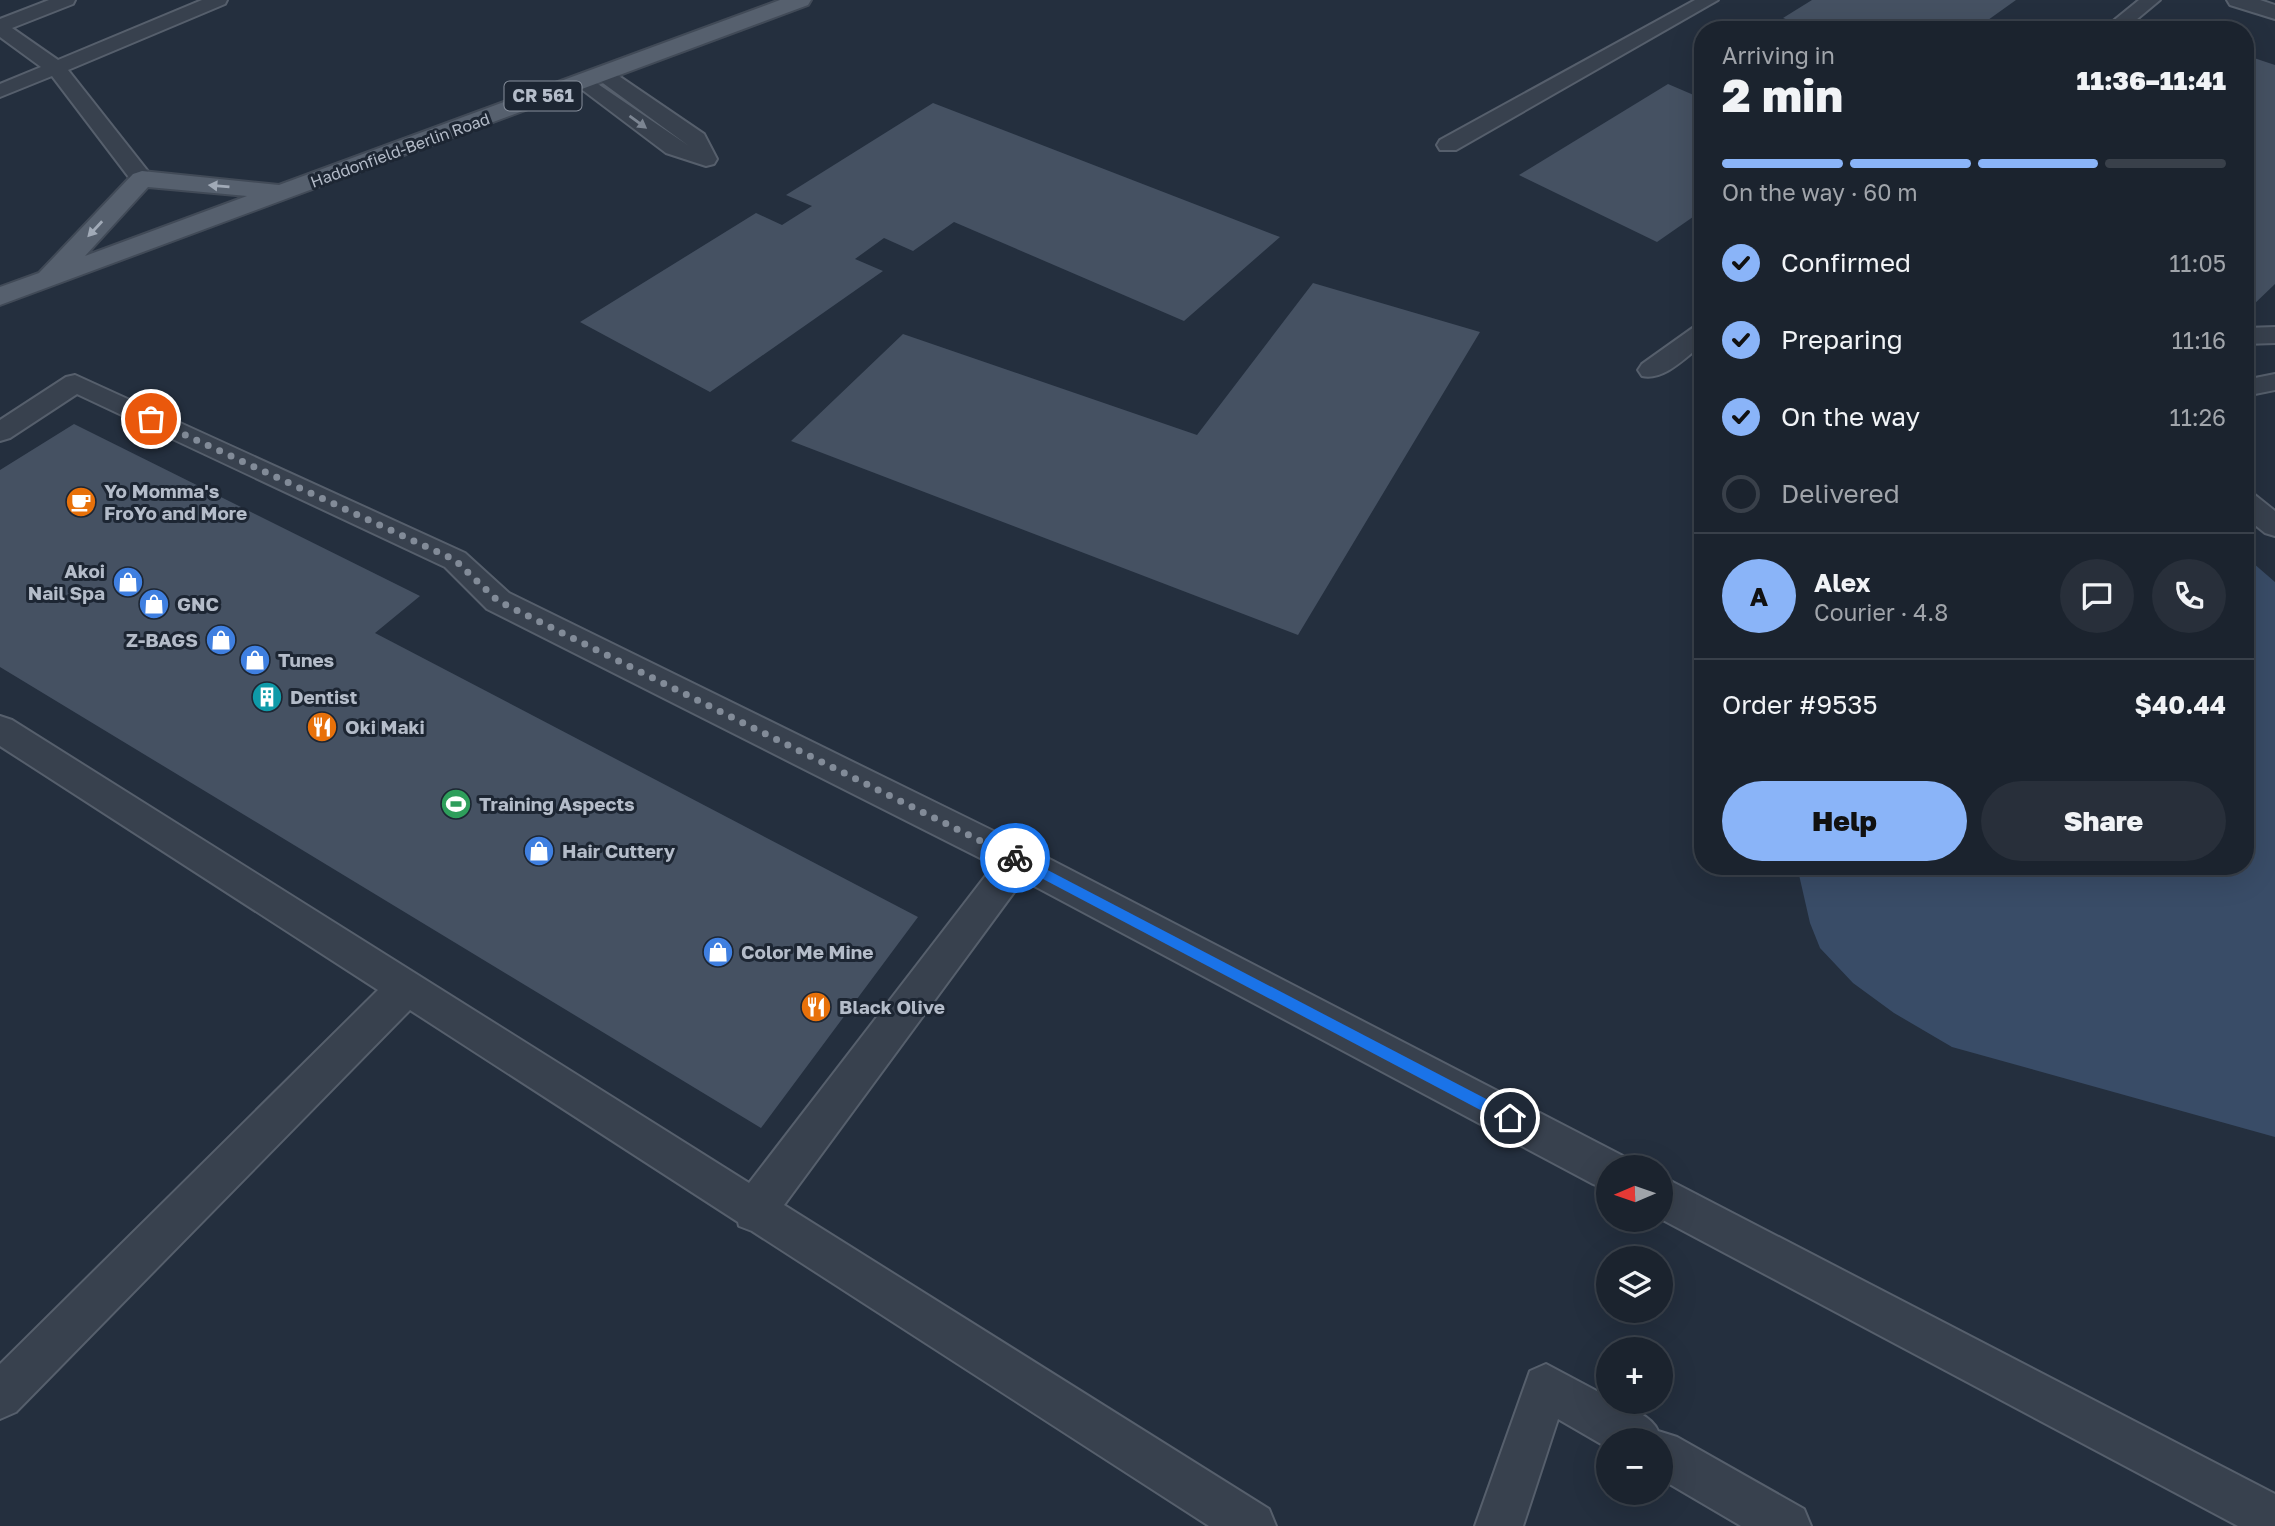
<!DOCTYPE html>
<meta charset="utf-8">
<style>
body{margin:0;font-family:"Golos Text",sans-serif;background:#282f3a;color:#f1f3f6;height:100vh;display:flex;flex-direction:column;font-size:26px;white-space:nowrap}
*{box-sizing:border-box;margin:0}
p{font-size:23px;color:#a0a4aa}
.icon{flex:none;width:38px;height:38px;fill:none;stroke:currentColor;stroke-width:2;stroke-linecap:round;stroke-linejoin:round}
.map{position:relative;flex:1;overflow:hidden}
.side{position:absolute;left:1694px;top:21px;width:560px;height:854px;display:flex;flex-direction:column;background:#1b232e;border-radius:28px;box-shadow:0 7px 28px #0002,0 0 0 2px #39404a}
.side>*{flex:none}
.needle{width:46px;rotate:268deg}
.buttons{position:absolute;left:1596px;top:1155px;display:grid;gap:14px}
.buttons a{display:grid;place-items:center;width:77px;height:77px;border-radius:50%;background:#1b232e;box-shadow:0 7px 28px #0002,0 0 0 2px #39404a;font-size:35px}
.pin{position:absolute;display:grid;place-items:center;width:60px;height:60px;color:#fff;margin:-30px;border:4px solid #fff;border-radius:50%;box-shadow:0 2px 7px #0007}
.courier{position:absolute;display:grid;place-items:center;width:70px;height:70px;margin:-35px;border:5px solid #1a73e8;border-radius:50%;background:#fff;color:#222;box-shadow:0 2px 9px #0007}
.overview em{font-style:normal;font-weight:800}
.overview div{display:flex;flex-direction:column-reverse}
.overview{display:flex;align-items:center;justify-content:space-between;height:119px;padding:0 28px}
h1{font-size:46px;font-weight:800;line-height:52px}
.bar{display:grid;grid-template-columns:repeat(4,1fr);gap:10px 7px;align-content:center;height:84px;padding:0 28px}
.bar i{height:9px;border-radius:5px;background:#39404a}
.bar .selected{background:#8ab4f8}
.bar p{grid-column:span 4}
.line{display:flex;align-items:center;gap:18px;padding:0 28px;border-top:2px solid #39404a}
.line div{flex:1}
.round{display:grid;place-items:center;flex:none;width:74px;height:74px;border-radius:37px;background:#282f3a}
ol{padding:0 28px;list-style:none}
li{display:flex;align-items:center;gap:21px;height:77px}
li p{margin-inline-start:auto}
li .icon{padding:7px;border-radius:50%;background:#8ab4f8;color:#111;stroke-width:4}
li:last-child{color:#a0a4aa}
li i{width:38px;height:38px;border:4px solid #39404a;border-radius:50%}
.action{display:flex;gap:14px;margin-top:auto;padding:14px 28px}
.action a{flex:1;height:80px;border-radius:42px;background:#8ab4f8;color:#111;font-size:28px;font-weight:800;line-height:80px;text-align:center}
.action a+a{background:#282f3a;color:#f1f3f6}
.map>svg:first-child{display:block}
.water{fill:#394c67}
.building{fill:#455162}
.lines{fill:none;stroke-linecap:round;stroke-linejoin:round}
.service-casing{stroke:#565f6c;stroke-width:4}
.tertiary-casing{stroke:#565f6c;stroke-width:4}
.primary-casing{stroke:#414a57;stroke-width:4}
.service{fill:#38414e;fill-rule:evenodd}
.tertiary{fill:#38414e;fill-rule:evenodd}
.primary{fill:#56606e;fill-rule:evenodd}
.oneway{fill:#7c8592}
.oneway2{fill:#a1aab7}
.route{fill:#1a73e8}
.done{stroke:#828b98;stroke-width:7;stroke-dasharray:0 12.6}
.labels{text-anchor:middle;stroke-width:6;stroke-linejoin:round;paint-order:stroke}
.far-street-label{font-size:16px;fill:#b4bcc9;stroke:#1d2633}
.shield{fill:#1d2633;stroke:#878f9c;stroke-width:2}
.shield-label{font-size:18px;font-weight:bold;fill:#b4bcc9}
.poi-label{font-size:19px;font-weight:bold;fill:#b4bcc9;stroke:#1d2633;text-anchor:start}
</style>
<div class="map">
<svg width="2275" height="1526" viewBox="0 0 2275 1526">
<rect width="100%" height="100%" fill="#242f3e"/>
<path class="water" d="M2245 556 2275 582V1137L1952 1047 1894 1013 1853 983 1820 948 1810 923 1797 866H2245Z"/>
<g class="building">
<path d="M1812 0H2016L1974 30H1815L1783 18Z"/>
<path d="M2245 55 2275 65V284L2250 308 2245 307Z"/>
<path d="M1668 84 1703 99V210L1657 242 1519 175Z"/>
<path d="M933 103 1280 237 1184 321 954 222 913 251 884 238 855 259 883 271 710 392 580 322 756 213 782 225 812 206 786 195Z"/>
<path d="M1313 283 1480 332 1298 635 791 441 903 334 1197 435Z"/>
<path d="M74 424 420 596 375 633 918 917 761 1128 0 667V470Z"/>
</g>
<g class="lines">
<g class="service-casing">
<g id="service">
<path d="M49 0H75L73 4 12 28 58 60 202 0H227L225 4 68 70 150 174 153 179 150 184H134L52 76 0 97V84L41 67 0 37V19Z"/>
<path d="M1695 0H1718L1456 150H1440L1437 145 1440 140Z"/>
<path d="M2139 0H2160L2124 30H2102Z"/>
<path d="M603 68 610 70 704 134 717 159 714 164 706 166 666 153 572 82 575 78H589L689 146 596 78 593 74 596 70Z"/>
<path d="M1703 324V344C1686 357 1664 381 1642 376L1638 370 1642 364 1694 327Z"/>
<path d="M2275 327V343L2245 344V328Z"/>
<path d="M2275 374V390L2245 396V380Z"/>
<path d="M75 375 465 553 509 593 1030 849 1623 1156 1627 1167H1608V1190L1593 1184 1023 880 784 1205 1269 1509 1276 1526H1209L752 1231 739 1226 738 1222 410 1010 16 1412 0 1419V1364L378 990 0 746V716L12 720 749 1183 994 865 487 609 445 567 77 394 10 438 0 441V420L66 377Z"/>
<path d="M2245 492 2255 495 2275 511V536L2265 533 2245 517Z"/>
<path d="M1661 1176 2275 1494V1526H2238L1661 1219Z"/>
<path d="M1546 1364 1608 1397V1402C1623 1402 1653 1417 1658 1431L1677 1437 1804 1509 1811 1526H1741L1661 1479V1440H1608V1448L1558 1419 1523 1526H1475L1530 1371Z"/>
</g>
</g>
<g class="tertiary-casing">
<path id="tertiary" d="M2227 0H2260L2275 5V19L2230 5Z"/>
</g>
<g class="primary-casing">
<path id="primary" d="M780 0H811L808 5 0 305V287L39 273 133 174 142 171 279 185ZM148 187 247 196 85 256Z"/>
</g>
<use href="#service" class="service"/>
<use href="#tertiary" class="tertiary"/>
<use href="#primary" class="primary"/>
</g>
<defs><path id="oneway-solid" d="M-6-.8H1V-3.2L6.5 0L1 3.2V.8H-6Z" transform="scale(1.75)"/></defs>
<use class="oneway" href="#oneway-solid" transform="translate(638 122) rotate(36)"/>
<g class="oneway2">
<use href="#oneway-solid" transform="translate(219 186) rotate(-175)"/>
<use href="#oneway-solid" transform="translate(95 229) rotate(133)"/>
</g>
<path class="route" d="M1015 853 1515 1114V1123H1505L1011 862V855Z"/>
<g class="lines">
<path class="done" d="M151 419 455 560 498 601 1015 858"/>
</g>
<defs>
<g id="cafe-disc" transform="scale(1.575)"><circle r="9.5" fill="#e8710a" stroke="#1d2633"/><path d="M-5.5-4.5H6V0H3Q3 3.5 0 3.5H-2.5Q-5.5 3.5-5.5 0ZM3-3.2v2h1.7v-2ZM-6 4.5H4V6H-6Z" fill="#fff"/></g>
<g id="shop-disc" transform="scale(1.575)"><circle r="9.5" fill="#3f7fe0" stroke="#1d2633"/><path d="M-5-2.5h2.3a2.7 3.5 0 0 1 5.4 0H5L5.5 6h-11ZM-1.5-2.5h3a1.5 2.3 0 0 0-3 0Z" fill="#fff"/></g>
<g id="building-disc" transform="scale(1.575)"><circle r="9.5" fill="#0f9aa8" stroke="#1d2633"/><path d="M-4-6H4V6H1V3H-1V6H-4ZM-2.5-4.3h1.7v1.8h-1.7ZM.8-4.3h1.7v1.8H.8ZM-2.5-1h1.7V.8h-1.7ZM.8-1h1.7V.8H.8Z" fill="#fff"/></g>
<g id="restaurant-disc" transform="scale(1.575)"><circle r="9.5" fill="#e8710a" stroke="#1d2633"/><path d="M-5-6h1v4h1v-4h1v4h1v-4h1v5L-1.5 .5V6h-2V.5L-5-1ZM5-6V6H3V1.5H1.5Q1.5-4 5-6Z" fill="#fff"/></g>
<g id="stadium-disc" transform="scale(1.575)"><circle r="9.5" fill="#2e9e5b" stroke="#1d2633"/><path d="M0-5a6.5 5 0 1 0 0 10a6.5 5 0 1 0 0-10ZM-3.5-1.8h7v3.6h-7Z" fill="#fff"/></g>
</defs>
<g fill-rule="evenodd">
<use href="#cafe-disc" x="81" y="502"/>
<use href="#shop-disc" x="128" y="582"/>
<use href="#shop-disc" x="154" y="604"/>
<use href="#shop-disc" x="221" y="640"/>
<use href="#shop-disc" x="255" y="660"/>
<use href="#building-disc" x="267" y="697"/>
<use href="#restaurant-disc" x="322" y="727"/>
<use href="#stadium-disc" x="456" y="804"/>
<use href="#shop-disc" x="539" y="851"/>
<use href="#shop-disc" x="718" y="952"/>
<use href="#restaurant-disc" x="816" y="1007"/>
</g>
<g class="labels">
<g class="far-street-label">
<text transform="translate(400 150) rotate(-20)" y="6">Haddonfield-Berlin Road</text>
</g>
<rect class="shield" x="504.5" y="81.5" width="77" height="29" rx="5"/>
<g class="shield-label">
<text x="543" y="102">CR 561</text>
</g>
<g class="poi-label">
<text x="104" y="498">Yo Momma's<tspan x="104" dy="22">FroYo and More</tspan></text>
<text x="105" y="578" text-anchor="end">Akoi<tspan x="105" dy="22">Nail Spa</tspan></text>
<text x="177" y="611">GNC</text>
<text x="198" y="647" text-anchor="end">Z-BAGS</text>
<text x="278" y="667">Tunes</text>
<text x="290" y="704">Dentist</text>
<text x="345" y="734">Oki Maki</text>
<text x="479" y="811">Training Aspects</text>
<text x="562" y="858">Hair Cuttery</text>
<text x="741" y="959">Color Me Mine</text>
<text x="839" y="1014">Black Olive</text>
</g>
</g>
</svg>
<div class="buttons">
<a><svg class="needle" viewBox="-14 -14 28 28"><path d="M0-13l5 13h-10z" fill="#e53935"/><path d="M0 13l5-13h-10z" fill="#a0a4aa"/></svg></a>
<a><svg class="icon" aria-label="layers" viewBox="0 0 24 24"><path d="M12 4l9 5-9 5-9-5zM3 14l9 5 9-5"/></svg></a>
<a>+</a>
<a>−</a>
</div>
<div class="pin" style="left:151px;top:419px;background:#ea580c"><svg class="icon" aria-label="bag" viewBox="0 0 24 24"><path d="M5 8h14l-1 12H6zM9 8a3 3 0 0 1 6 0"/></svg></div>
<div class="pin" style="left:1510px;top:1118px;background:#1f2937"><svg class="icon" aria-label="home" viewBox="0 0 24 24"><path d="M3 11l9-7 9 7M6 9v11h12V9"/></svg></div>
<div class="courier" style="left:1015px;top:858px"><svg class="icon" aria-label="bike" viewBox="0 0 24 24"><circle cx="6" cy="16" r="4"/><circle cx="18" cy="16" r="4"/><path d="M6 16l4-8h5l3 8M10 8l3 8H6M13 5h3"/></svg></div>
<section class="side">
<div class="overview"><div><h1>2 min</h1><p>Arriving in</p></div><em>11:36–11:41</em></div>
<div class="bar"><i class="selected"></i><i class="selected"></i><i class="selected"></i><i></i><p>On the way · 60 m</p></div>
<ol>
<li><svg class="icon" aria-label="check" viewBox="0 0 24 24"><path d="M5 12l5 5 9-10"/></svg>Confirmed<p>11:05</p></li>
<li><svg class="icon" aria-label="check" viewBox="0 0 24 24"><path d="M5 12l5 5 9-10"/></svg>Preparing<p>11:16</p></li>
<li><svg class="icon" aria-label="check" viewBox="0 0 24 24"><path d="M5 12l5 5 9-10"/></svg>On the way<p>11:26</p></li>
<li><i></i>Delivered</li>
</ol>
<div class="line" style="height:126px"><b class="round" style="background:#8ab4f8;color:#111">A</b><div><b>Alex</b><p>Courier · 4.8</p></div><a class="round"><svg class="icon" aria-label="chat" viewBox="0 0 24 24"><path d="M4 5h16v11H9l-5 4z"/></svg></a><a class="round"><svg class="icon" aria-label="phone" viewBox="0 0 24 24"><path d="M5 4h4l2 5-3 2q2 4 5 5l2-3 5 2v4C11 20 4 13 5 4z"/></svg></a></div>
<div class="line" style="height:91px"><div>Order #9535</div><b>$40.44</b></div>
<div class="action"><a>Help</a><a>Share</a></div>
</section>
</div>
